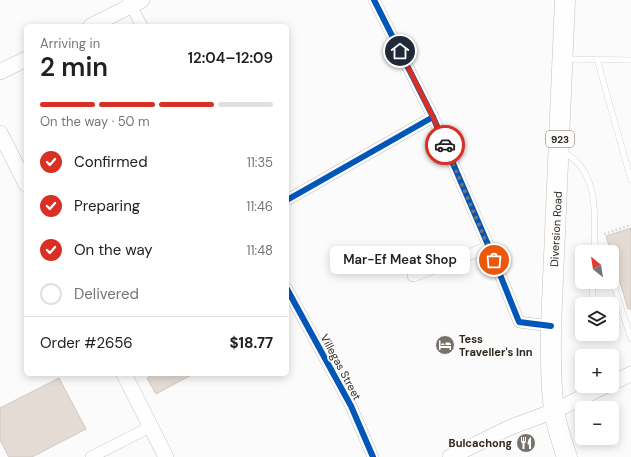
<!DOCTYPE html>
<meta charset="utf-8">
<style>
body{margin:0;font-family:"DM Sans",sans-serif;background:#f6f6f6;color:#202124;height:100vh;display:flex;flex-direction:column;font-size:15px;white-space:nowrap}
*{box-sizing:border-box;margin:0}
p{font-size:13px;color:#757577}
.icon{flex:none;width:22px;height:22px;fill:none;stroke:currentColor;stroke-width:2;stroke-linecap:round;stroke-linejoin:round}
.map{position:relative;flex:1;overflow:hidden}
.details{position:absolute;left:24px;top:24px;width:265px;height:352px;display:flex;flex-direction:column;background:#fff;border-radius:6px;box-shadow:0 2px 10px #0003}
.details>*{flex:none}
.needle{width:26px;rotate:330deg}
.buttons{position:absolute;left:575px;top:245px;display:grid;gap:8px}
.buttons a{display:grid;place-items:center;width:44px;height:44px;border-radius:6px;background:#fff;box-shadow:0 2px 10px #0003;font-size:20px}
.pin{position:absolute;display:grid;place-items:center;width:34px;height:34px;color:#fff;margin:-17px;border:2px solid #fff;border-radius:50%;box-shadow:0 1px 4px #0007}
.courier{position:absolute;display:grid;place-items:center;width:40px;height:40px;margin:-20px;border:3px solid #d93025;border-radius:50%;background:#fff;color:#222;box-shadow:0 1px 5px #0007}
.bubble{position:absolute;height:28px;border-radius:6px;background:#fff;box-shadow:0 2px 10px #0003;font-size:13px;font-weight:600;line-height:28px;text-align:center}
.head em{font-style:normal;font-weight:600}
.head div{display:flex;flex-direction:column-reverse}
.head{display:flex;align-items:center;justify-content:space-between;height:68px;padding:0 16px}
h1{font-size:26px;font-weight:600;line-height:30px}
.bar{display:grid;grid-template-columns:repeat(4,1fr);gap:6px 4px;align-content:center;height:48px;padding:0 16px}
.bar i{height:5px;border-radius:3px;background:#e0e0e0}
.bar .selected{background:#d93025}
.bar p{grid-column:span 4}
.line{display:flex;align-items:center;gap:10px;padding:0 16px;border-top:1px solid #e0e0e0}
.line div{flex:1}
ol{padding:0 16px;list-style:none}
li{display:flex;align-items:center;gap:12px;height:44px}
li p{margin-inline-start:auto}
li .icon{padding:4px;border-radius:50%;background:#d93025;color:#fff;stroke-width:4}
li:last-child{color:#757577}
li i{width:22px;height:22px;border:2px solid #e0e0e0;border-radius:50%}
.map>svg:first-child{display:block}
.building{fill:#e4dbd4;stroke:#cec9c5}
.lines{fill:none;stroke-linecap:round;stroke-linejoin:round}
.lane-casing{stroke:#c6c1bd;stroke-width:6}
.street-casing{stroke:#c6c1bd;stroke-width:12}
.secondary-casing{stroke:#c6c1bd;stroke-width:16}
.highway-casing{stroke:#c6c1bd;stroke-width:21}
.path{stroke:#d9d8d8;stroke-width:2.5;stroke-dasharray:2 2;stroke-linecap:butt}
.lane{stroke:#fefefe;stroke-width:5.5}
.street{stroke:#fefefe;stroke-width:11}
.secondary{stroke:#fefefe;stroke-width:15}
.highway{stroke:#fefefe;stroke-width:20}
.cycleway-casing{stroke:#fbfbfb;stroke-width:8}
.cycleway{stroke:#0057b8;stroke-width:6}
.done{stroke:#77716b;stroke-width:4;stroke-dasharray:0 7.2}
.route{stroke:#d93025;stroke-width:5}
.labels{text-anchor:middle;stroke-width:3.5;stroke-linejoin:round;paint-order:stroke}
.shield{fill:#fbfbfb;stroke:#6d6760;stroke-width:1}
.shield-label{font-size:10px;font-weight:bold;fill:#30271e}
.street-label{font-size:11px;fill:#30271e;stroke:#fbfbfb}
.poi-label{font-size:11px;font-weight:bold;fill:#30271e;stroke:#fbfbfb;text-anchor:start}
</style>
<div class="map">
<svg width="631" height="457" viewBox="0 0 631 457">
<rect width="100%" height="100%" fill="#fbfbfb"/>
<g class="building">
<path d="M631 228V309H628L612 256V252H611L606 236Z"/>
<path d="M154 374H193L156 394 147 378Z"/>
<path d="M59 378 86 429 32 457H9L0 440V408Z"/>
</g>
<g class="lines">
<g class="lane-casing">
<g id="lane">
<path d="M565 59 631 60"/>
<path d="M597 59 631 180"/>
<path d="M563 152C600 171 595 217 594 252"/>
<path d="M612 279 631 339"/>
<path d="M592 304 593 282"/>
</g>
</g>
<g class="street-casing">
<g id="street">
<path d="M128 0 142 26"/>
<path d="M374 0 433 117 489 247 519 322 551 326"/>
<path d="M287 200 433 117"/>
<path d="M413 276 489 247"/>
<path d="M287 289 351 406 373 457"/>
<path d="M91 457 150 427"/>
</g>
</g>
<g class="secondary-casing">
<g id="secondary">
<path d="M91 26 142 0"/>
<path d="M0 72 26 59"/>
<path d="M0 133 26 184"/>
<path d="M124 374 166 457"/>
<path d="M612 383 631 374"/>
<path d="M450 457 511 427 554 411 605 386"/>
</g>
</g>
<g class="highway-casing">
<path id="highway" d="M565 0 551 326C551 354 550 382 554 409 556 425 562 442 567 457"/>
</g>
<path class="path" d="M604 234 631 225"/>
<use href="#lane" class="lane"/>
<use href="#street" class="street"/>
<use href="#secondary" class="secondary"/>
<use href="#highway" class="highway"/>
<g class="cycleway-casing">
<g id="cycleway">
<path d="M374 0 433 117 489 247 519 322 551 326"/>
<path d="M287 200 433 117"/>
<path d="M287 289 351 406 373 457"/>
</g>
</g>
<use href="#cycleway" class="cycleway"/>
</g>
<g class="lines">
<path class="done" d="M445 145 494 260"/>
<path class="route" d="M400 51 433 117 445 145"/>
</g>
<defs>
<g id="hotel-disc" transform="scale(1)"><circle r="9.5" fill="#77716b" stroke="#fbfbfb"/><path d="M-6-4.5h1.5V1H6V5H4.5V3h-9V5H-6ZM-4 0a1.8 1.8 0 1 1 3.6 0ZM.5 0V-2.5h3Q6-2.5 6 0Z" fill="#fff"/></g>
<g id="restaurant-disc" transform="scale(1)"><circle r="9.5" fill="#77716b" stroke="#fbfbfb"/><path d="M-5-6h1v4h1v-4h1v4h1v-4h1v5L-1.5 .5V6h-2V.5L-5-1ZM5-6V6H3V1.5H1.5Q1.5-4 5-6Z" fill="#fff"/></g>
</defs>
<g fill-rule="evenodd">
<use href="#hotel-disc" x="445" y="345"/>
<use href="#restaurant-disc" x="526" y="443"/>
</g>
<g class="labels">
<rect class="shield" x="546" y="131" width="28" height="16" rx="3"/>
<g class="shield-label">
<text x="560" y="143">923</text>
</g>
<g class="street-label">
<text transform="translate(556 229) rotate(-87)" y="4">Diversion Road</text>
<text transform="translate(341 367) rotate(62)" y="4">Villegas Street</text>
</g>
<g class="poi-label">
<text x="459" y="343">Tess<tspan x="459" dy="13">Traveller's Inn</tspan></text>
<text x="512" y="447" text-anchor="end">Bulcachong</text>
</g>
</g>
</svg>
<div class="buttons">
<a><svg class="needle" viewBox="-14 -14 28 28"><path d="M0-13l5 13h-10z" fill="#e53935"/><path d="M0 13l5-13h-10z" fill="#757577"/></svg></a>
<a><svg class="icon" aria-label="layers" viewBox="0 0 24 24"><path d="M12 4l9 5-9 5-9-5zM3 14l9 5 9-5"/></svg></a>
<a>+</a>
<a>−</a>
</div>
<div class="pin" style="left:494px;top:260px;background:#ea580c"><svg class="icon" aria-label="bag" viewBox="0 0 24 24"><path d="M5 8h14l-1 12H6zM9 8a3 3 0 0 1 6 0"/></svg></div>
<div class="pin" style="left:400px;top:51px;background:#1f2937"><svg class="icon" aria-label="home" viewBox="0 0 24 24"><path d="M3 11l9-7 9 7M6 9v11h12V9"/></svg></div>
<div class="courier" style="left:445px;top:145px"><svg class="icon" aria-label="car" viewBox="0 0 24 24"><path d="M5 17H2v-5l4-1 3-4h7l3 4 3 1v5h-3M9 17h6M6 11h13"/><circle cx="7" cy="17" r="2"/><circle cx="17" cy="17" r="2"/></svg></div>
<div class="bubble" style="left:330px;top:246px;width:140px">Mar-Ef Meat Shop</div>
<section class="details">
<div class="head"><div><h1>2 min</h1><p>Arriving in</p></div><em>12:04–12:09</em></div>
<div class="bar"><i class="selected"></i><i class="selected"></i><i class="selected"></i><i></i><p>On the way · 50 m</p></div>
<ol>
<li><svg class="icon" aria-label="check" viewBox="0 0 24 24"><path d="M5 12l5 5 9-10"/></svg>Confirmed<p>11:35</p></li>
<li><svg class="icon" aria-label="check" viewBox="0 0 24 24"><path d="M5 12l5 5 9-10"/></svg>Preparing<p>11:46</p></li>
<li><svg class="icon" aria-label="check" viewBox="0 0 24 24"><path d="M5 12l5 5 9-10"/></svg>On the way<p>11:48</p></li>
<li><i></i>Delivered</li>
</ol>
<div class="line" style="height:52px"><div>Order #2656</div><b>$18.77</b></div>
</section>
</div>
